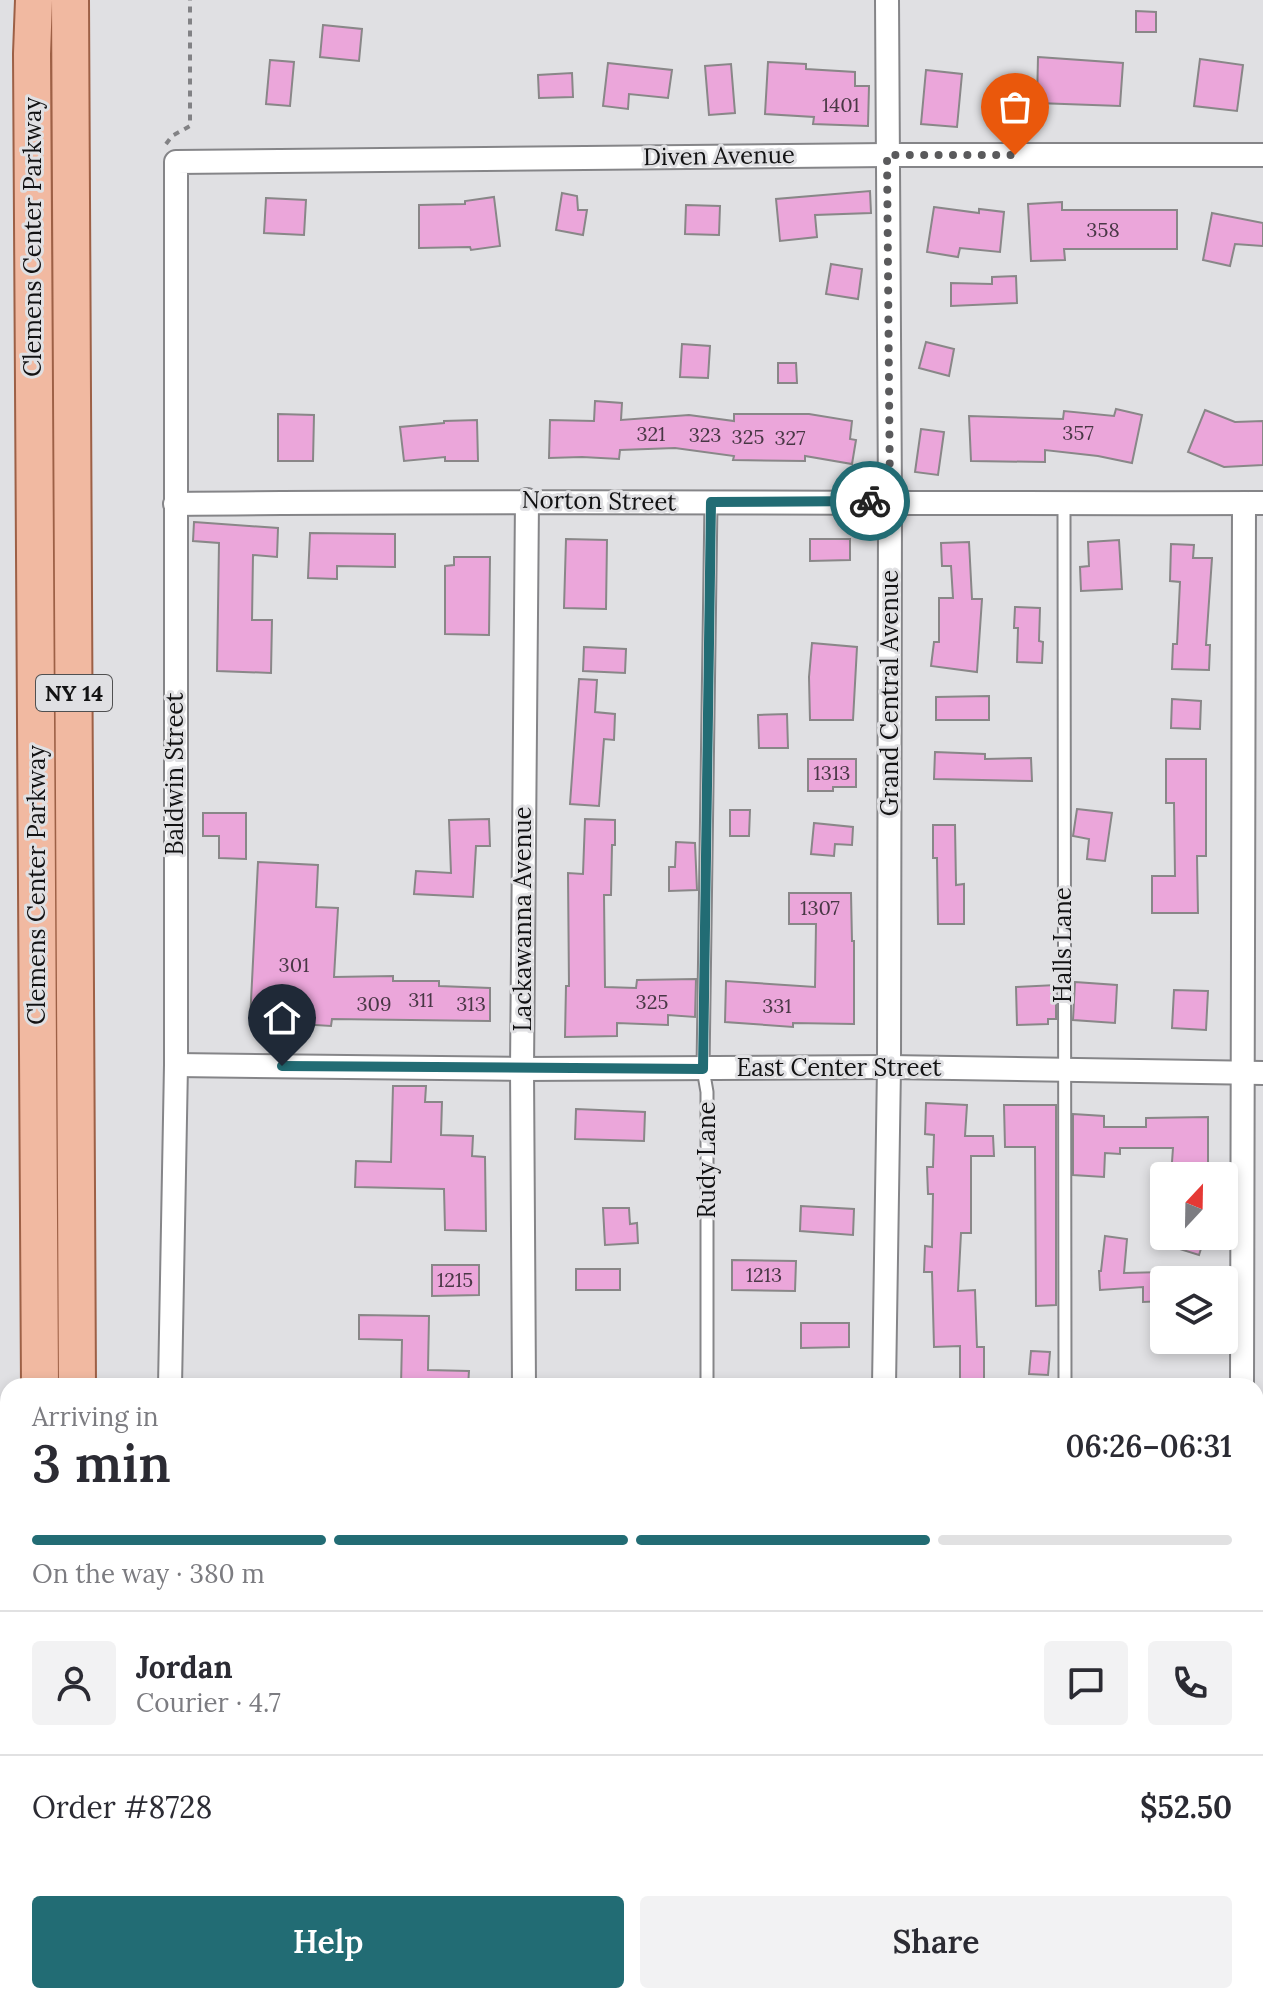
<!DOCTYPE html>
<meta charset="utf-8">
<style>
body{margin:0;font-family:Lora,serif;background:#f2f2f3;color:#2b2b33;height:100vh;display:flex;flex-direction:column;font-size:30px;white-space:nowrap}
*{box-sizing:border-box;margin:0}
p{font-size:26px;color:#7c7c81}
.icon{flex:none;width:44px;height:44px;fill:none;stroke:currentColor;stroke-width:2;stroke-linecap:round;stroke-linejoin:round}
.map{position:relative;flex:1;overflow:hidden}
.panel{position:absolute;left:0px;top:1378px;width:1264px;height:626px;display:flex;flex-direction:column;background:#fff;border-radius:24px 24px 0 0;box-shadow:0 4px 12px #0003}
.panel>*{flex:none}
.needle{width:52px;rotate:22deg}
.fabs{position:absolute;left:1150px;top:1162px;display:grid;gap:16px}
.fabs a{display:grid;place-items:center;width:88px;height:88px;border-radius:8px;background:#fff;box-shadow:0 4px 12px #0003;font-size:40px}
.pin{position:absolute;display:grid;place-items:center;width:68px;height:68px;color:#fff;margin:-82px -34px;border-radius:50% 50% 50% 0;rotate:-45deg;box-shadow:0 0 8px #0007}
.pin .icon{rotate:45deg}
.courier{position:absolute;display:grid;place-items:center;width:80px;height:80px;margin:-40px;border:6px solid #226c74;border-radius:50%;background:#fff;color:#222;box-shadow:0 2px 10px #0007}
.headline em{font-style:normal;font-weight:600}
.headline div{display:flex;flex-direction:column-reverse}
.headline{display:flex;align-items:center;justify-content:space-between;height:136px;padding:0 32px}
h1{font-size:52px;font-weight:600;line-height:60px}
.bar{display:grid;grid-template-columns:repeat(4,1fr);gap:12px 8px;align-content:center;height:96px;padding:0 32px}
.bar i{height:10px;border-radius:6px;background:#e1e1e2}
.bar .current{background:#226c74}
.bar p{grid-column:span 4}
.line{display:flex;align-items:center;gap:20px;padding:0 32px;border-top:2px solid #e1e1e2}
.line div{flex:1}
.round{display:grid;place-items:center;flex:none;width:84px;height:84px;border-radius:8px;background:#f2f2f3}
.cta{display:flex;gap:16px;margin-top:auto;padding:16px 32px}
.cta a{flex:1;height:92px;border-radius:8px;background:#226c74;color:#fff;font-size:32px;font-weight:600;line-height:92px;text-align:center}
.cta a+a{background:#f2f2f3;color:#2b2b33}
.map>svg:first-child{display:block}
.building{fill:#eba6da;stroke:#898788;stroke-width:2}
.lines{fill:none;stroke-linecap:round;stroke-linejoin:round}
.service-casing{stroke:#858588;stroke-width:15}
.minor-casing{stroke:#858588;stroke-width:26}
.primary-casing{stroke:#9d6046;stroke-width:40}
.path{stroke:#828285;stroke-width:4;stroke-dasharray:6 6;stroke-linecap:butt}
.service{stroke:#fff;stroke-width:11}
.minor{stroke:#fff;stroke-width:22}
.primary{stroke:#f1b9a1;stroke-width:36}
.done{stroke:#5a5a5c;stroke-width:8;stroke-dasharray:0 14.4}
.route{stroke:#226c74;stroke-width:10}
.labels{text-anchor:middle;stroke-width:6;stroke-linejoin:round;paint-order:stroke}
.number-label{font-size:20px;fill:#483745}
.shield{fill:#e0e0e3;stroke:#505051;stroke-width:2}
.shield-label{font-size:22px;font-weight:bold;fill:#121213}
.street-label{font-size:24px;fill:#121213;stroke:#e0e0e3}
</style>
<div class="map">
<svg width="1263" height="2003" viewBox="0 0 1263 2003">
<rect width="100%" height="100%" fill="#e0e0e3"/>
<g class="building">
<path d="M1136 11 1156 12V32H1136Z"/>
<path d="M323 25 362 29 359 61 320 57Z"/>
<path d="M1038 57 1123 63 1120 106 1037 103Z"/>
<path d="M1200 59 1243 65 1237 111 1194 106Z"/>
<path d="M270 60 294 62 290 106 266 104Z"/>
<path d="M768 62 806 64V69L855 72V86H869L868 126 813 124 814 117 765 114Z"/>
<path d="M608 63 672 70 668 98 629 94 628 109 603 106Z"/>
<path d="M731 64 735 113 709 115 705 66Z"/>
<path d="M926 70 962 74 957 127 921 124Z"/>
<path d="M572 73 573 97 539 98 538 75Z"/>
<path d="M870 191 871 213 815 215 817 237 780 241 776 199Z"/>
<path d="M562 193 577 196 578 210H587L583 235 556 230Z"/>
<path d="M494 197 500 246 471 250 470 247 419 248V205L465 204V201Z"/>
<path d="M266 198 306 200 304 235 264 233Z"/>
<path d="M1062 202V210H1177V249H1064L1065 260 1031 261 1028 204Z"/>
<path d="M686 205 720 206 719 235 685 234Z"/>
<path d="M934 207 979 213V209L1004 212 1000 252 960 248 958 257 927 252Z"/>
<path d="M1212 213 1263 223V246L1235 244 1230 266 1203 260Z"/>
<path d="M831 264 862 269 858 299 826 294Z"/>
<path d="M1016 276 1017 303 951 306V283L992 284V277Z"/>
<path d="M926 342 954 349 949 376 919 368Z"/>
<path d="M682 344 710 346 708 378 680 377Z"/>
<path d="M778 363H796L797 383H778Z"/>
<path d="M595 401 622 403 621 420 689 415 734 421V414H809L852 421 850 439 856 440 852 464 805 456V461L733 460 734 456 675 448 620 450 619 459 582 457 549 458 550 420 594 421Z"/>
<path d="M1116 409 1142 415 1132 463 1098 456 1045 450V462L971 461 969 416 1063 419 1064 411 1114 416Z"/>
<path d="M1205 410 1235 422 1263 421V465L1224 467 1188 452Z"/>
<path d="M278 414 314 415 313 461H278Z"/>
<path d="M477 420 478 461H445V457L404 461 400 427 444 423V421Z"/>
<path d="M921 429 944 432 938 475 915 472Z"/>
<path d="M194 522 278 528 277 557 253 555 252 620H272L271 673 217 671 219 543 193 541Z"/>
<path d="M310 533 395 534V567L337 566V579L308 578Z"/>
<path d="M566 539 607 540 606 609 564 608Z"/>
<path d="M810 539H850V560L810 561Z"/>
<path d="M1119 540 1122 589 1081 591 1080 567 1089 566 1088 542Z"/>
<path d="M969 542 972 599H982L977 672 931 666 934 642H939V598H953L951 566H942L941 543Z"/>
<path d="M1171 544 1194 545 1193 558H1212L1206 645H1210L1209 670 1172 669 1173 644H1177L1180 582 1170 581Z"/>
<path d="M454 557H490L489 635 445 634V566L454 565Z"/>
<path d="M1015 607 1040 608 1039 641 1043 642 1042 663 1017 662 1018 628H1014Z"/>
<path d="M812 643 857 647 853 720H810L809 677Z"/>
<path d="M584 647 626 649 625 673 583 671Z"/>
<path d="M579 679 597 680 595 712 615 714 614 740 604 739 599 806 570 804Z"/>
<path d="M989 696V720H936V697Z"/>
<path d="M1172 699 1201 701 1200 729 1171 728Z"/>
<path d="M787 714 788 748H759L758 715Z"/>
<path d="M935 752 985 754V759L1031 758 1032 781 934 779Z"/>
<path d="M808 759H856V787H833V791H808Z"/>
<path d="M1166 759H1206V856H1197L1198 913H1152V876H1175L1174 803H1166Z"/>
<path d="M1077 809 1112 813 1105 861 1087 859 1089 839 1073 836Z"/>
<path d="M730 810H750L749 836H730Z"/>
<path d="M203 813H246V859L219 858V836H203Z"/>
<path d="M489 819 490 846H476L473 897 414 894 416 871 451 873 449 820Z"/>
<path d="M585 819 615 820V845H612L611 895H604L605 987 636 988 637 980 696 979 695 1017 668 1015V1025L617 1023V1036L565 1037 566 986H569L568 873 583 874Z"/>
<path d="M814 823 853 827 852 845 835 844 834 856 811 854Z"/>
<path d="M933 825H955L956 885 964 884V924H938L937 858H933Z"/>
<path d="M676 842 695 843 697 890 669 891V867H675Z"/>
<path d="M258 862 318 865 316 907 338 908 334 977 393 976V981H439V986L490 988V1021L332 1019 331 1026 250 1021Z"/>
<path d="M789 893H851L852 941H854V1024L793 1023V1027L725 1022 726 981 815 987 816 924H789Z"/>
<path d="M1075 982 1117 985 1115 1023 1073 1020Z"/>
<path d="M1056 985V1019H1048V1024L1017 1025 1016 987Z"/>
<path d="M1174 990 1208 991 1206 1030 1172 1028Z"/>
<path d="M393 1086H426L425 1102H442L441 1135 473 1136 472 1156 485 1157 486 1231 445 1230 444 1189 355 1187 356 1161 391 1162Z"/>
<path d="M926 1103 967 1105 965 1136H993L994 1156H971V1233H961L958 1291 975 1290 977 1347H984V1384H960V1346L934 1347 932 1272H924L925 1246 932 1247 933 1194H928L927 1167H933L934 1135 925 1134Z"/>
<path d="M1004 1105H1056V1305L1036 1306 1035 1147H1005Z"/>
<path d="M576 1109 645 1112 644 1141 575 1139Z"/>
<path d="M1073 1114 1104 1116V1127H1146V1118L1208 1117V1176H1171L1173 1148H1120V1154L1105 1153 1104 1177 1073 1175Z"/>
<path d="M801 1206 854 1209 853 1235 800 1231Z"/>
<path d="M603 1208H629L630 1224 637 1223 638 1243 605 1245Z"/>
<path d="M1105 1236 1127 1239 1124 1273 1164 1272V1301L1143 1302V1287L1100 1290 1099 1271H1101Z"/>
<path d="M1151 1236H1205L1199 1255 1151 1240Z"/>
<path d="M732 1260 796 1261 795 1291 732 1290Z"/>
<path d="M432 1265H479V1295L432 1296Z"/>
<rect x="576" y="1269" width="44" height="21"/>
<path d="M359 1315 429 1316 428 1370 469 1371 468 1386H401L402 1340 359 1339Z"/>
<path d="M801 1323H849V1347L801 1348Z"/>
<path d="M1031 1351 1050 1352 1048 1375 1029 1374Z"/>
</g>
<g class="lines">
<g class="service-casing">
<g id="service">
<path d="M1064 505 1065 1386"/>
<path d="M707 1386V1092L703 1069 711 502"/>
<path d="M0 1618H8"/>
<path d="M484 1996V2003"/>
<path d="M163 2003V1996"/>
<path d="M794 2003V1996"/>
</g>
</g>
<g class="minor-casing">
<g id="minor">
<path d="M175 504C538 500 900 504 1263 503"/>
<path d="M176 1065 522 1069 889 1067 1263 1073"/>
<path d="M170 1386 176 1065V162L887 155H1263"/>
<path d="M524 1386 522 1069 527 500"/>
<path d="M884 1386 889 1067 890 501 887 0"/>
<path d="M1242 1386 1244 503"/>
<path d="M1256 1642 1263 1643"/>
<path d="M872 2003V1996"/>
<path d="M1156 2003 1158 1996"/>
</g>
</g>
<g class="primary-casing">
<g id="primary">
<path d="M34 0 32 54 40 1386"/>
<path d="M70 0 77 1386"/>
<path d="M42 1996V2003"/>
<path d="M79 1996V2003"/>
</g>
</g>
<g class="path">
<path d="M166 144 172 136 190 126V0"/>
<path d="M135 1996 136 2003"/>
<path d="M974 2003V1996"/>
</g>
<use href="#service" class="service"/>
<use href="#minor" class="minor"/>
<use href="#primary" class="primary"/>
</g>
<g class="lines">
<path class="done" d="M870 501H890L887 155H1015"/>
<path class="route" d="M282 1066 703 1069 711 502 870 501"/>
</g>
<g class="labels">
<g class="number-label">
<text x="841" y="112">1401</text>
<text x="1103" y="237">358</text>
<text x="1078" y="440">357</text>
<text x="651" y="441">321</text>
<text x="705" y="442">323</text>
<text x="748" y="444">325</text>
<text x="790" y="445">327</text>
<text x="832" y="780">1313</text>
<text x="820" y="915">1307</text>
<text x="294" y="972">301</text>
<text x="421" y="1007">311</text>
<text x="652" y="1009">325</text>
<text x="374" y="1011">309</text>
<text x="471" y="1011">313</text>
<text x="777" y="1013">331</text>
<text x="764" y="1282">1213</text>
<text x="455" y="1287">1215</text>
</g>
<rect class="shield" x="36" y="675" width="76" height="36" rx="6"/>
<g class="shield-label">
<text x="74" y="701">NY 14</text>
</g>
<g class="street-label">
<text transform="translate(719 156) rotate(-1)" y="8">Diven Avenue</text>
<text transform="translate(33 237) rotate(-90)" y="8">Clemens Center Parkway</text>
<text transform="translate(599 501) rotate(1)" y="8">Norton Street</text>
<text transform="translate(890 693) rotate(-90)" y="8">Grand Central Avenue</text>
<text transform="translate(175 774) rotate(-90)" y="8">Baldwin Street</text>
<text transform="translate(37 885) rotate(-90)" y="8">Clemens Center Parkway</text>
<text transform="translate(523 919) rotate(-90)" y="8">Lackawanna Avenue</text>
<text transform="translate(1063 945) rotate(-90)" y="8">Halls Lane</text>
<text x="839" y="1076">East Center Street</text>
<text transform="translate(707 1160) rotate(-90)" y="8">Rudy Lane</text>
</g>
</g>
</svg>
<div class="fabs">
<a><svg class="needle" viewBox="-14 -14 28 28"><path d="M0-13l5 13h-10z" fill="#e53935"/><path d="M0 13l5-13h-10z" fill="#7c7c81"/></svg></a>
<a><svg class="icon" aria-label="layers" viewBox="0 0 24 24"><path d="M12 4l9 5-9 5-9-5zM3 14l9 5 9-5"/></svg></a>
</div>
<div class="pin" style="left:1015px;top:155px;background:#ea580c"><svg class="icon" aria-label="bag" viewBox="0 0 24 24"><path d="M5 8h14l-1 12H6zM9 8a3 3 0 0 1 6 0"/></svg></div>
<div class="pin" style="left:282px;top:1066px;background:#1f2937"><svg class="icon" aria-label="home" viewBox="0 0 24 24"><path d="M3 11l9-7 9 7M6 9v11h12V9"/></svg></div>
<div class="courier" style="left:870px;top:501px"><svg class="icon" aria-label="bike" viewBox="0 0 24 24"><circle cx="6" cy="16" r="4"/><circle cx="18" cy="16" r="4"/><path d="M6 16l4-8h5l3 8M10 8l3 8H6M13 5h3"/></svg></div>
<section class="panel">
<div class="headline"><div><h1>3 min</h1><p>Arriving in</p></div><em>06:26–06:31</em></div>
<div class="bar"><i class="current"></i><i class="current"></i><i class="current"></i><i></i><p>On the way · 380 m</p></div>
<div class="line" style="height:144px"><a class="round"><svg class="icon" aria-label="person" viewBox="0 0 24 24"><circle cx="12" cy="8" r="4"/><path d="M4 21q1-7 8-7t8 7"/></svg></a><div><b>Jordan</b><p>Courier · 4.7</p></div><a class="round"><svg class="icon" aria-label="chat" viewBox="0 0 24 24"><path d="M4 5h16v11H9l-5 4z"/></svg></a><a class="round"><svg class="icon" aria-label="phone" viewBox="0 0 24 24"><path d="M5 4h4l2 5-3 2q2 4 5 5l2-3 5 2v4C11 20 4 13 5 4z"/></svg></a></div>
<div class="line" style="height:104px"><div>Order #8728</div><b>$52.50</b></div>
<div class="cta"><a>Help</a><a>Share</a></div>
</section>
</div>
